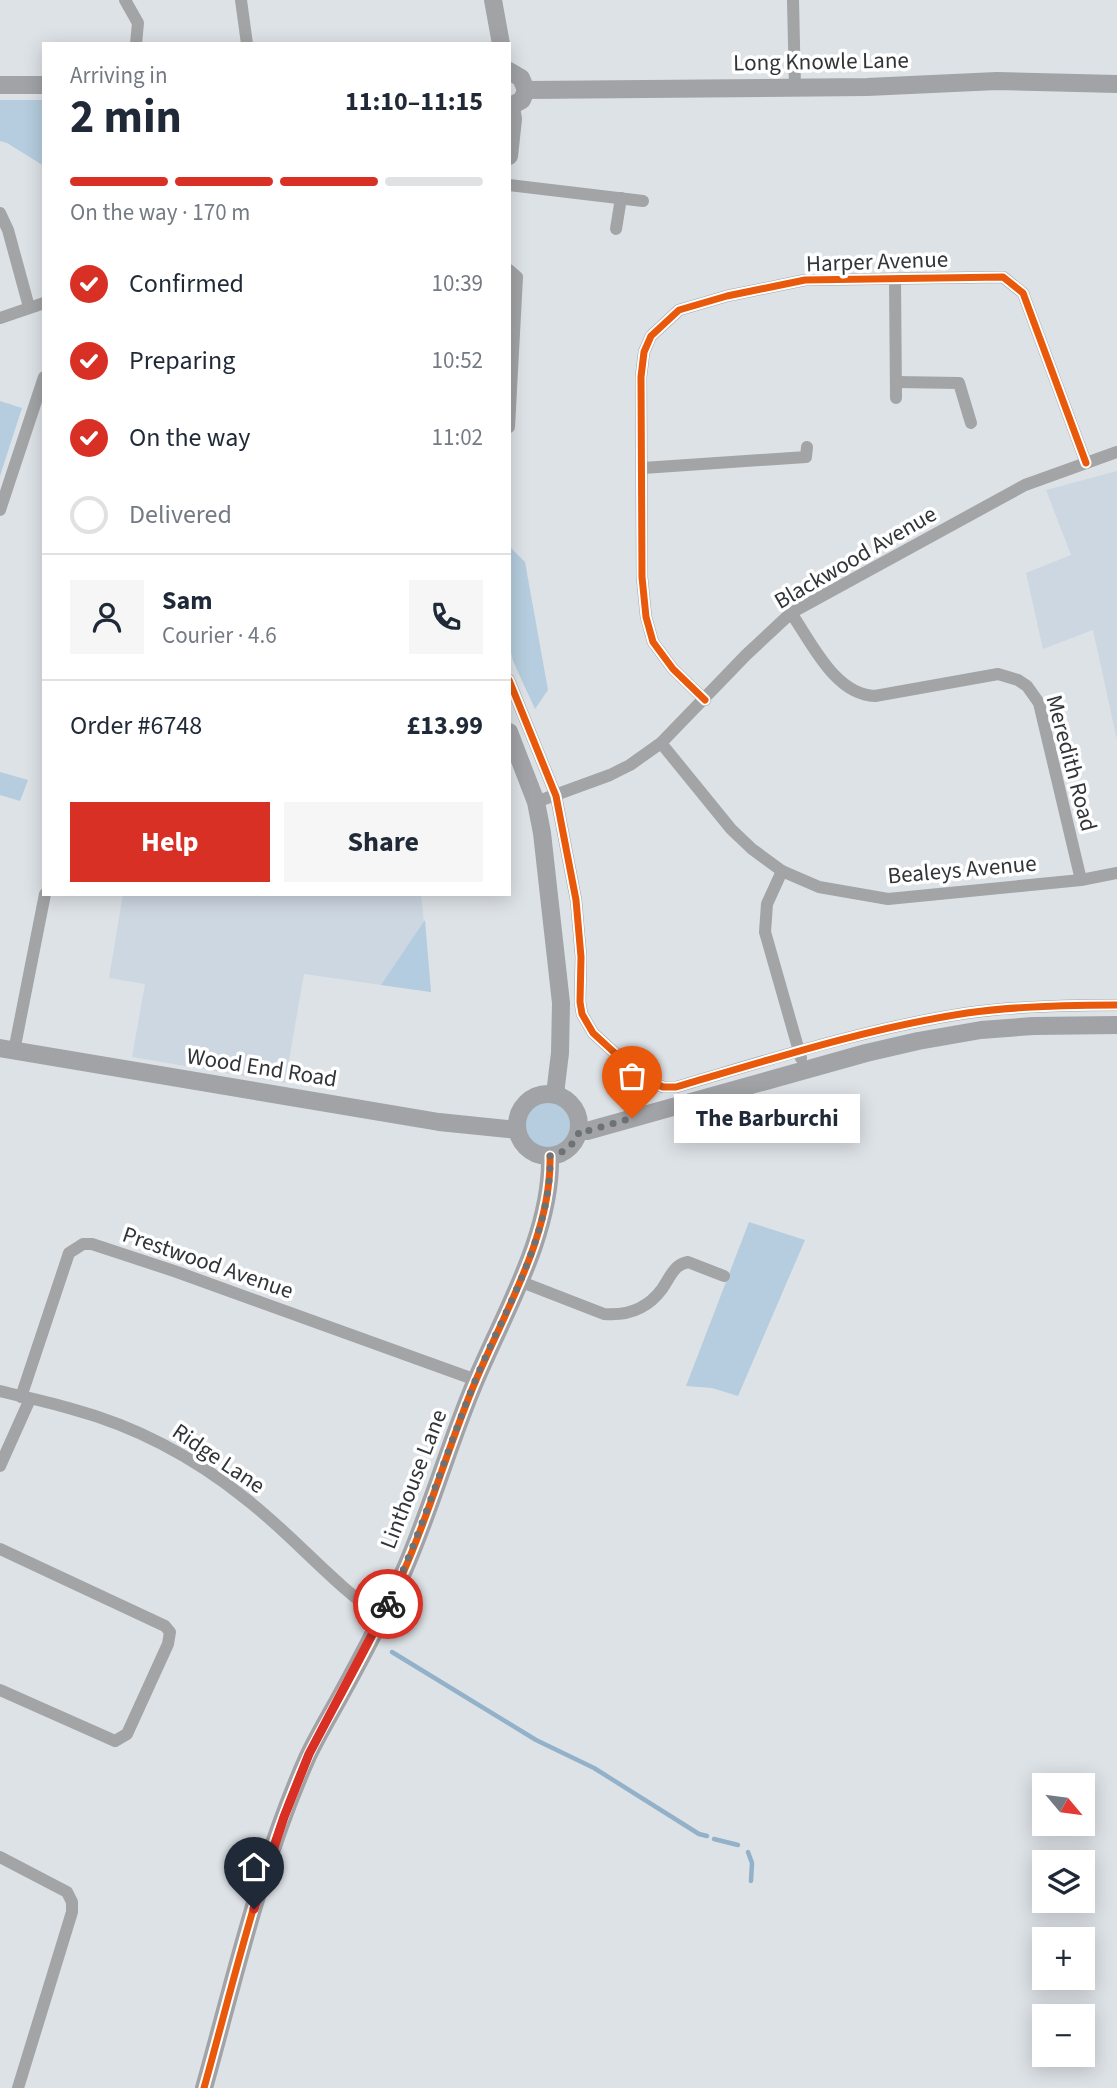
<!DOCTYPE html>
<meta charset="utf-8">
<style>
body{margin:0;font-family:"Source Sans 3",sans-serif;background:#f6f6f7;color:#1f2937;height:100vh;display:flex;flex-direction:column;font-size:26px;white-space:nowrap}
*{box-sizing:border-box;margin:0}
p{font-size:23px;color:#747a83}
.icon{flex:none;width:38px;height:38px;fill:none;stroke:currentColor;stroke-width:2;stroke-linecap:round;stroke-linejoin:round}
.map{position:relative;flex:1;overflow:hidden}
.panel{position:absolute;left:42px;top:42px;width:469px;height:854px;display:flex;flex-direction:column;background:#fff;border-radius:0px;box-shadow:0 4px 18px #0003}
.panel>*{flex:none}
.needle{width:46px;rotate:119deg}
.controls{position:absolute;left:1032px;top:1773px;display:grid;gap:14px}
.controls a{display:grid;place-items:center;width:63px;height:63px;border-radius:0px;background:#fff;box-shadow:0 4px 18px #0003;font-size:35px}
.pin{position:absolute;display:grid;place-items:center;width:60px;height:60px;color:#fff;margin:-72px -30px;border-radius:50% 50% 50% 0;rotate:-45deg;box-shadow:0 0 7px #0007}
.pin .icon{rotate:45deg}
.courier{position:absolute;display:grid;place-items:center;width:70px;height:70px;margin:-35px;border:5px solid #d93025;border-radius:50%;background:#fff;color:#222;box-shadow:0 2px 9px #0007}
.bubble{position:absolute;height:49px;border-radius:0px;background:#fff;box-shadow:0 4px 18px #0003;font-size:23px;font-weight:700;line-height:49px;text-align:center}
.summary em{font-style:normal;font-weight:700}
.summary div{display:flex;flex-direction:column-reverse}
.summary{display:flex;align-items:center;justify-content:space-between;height:119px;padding:0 28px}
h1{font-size:46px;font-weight:700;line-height:52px}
.bar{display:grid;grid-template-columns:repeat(4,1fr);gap:10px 7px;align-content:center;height:84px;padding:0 28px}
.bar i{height:9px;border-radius:5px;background:#e0e1e3}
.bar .active{background:#d93025}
.bar p{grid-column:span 4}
.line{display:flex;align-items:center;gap:18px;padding:0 28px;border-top:2px solid #e0e1e3}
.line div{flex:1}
.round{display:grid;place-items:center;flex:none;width:74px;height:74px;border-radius:0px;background:#f6f6f7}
ol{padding:0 28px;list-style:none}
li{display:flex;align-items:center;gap:21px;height:77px}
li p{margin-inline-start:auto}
li .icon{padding:7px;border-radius:50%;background:#d93025;color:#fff;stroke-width:4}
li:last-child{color:#747a83}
li i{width:38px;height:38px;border:4px solid #e0e1e3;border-radius:50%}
.primary-button{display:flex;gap:14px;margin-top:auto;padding:14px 28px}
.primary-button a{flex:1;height:80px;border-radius:0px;background:#d93025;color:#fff;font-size:28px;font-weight:700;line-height:80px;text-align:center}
.primary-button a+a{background:#f6f6f7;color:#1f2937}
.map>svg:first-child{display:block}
.built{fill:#cdd7e1}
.green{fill:#b5cdde}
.forest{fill:#b3cce0}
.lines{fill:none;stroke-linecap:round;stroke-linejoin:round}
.stream{stroke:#93b1c8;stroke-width:4.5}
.street{stroke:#a2a4a6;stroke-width:12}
.secondary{stroke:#a1a3a6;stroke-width:18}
.cycleway-casing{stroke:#fff;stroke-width:11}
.cycleway{stroke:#e8590c;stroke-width:7}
.done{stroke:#6d7275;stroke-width:7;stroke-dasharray:0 12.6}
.route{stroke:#d93025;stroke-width:9}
.labels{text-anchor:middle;stroke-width:7;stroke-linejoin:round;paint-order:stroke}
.street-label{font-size:23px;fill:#313538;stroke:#fff}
</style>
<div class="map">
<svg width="1117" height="2088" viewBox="0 0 1117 2088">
<rect width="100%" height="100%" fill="#dde2e7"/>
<g class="built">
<path d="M1117 471V740L1093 630 1043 649 1026 573 1071 555 1046 490Z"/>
<path d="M123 894H421L431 992 304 974 285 1083 132 1057 145 984 109 978Z"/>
</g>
<g class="green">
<path d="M0 100H44V166L7 143 0 141Z"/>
<path d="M0 401 22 408 0 476Z"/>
<path d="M509 546 525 562 548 690 535 709 513 661 509 643Z"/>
<path d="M0 772 28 780 20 801 0 795Z"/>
<circle cx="548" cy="1125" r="24"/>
<path d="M749 1222 805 1240 738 1396 712 1388 686 1386Z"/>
</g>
<path class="forest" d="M425 920 431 992 381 985Z"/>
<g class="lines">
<g class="stream">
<path d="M392 1652 536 1740 594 1768 699 1834 707 1836"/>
<path d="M714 1839 738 1845"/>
<path d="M748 1852 752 1863 751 1881"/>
</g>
<g class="street">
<path d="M125 0 138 23 136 44"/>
<path d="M241 0 247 44"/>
<path d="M793 0 795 88"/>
<path d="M509 185 643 201"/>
<path d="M0 213 8 230 29 307"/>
<path d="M616 229 621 198"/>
<path d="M509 270 517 277 509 427"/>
<path d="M895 279 896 398"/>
<path d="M0 318 44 303"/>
<path d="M896 382 959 383 971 423"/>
<path d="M643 468 806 457 807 447"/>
<path d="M0 510 44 377"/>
<path d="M791 613C812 643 835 695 875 696L998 674 1018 680 1027 686 1039 703 1081 880"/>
<path d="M509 680 556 796 576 900 581 957 580 1002 582 1014 593 1033 641 1077 663 1087H676C772 1059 868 1028 967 1013 1016 1006 1067 1005 1117 1005"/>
<path d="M705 700 673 669 653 642 646 617 642 577 641 377 644 352 651 336 679 310 727 296 805 280 1003 277 1023 293 1086 463"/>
<path d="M661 743 731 829 752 849 782 871 819 887 888 899 1081 880 1117 873"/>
<path d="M536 802 610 775 630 765 661 743 746 655 791 613 1025 485 1117 452"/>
<path d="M782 871 767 904 765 932 801 1058"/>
<path d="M14 1051 45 894"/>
<path d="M519 1281 604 1314C628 1316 648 1308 662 1289 670 1278 673 1265 688 1262L724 1276"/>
<path d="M0 1391C24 1397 48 1402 72 1409 135 1426 195 1458 246 1499 294 1536 332 1584 382 1617"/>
<path d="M21 1397 69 1253 83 1244H92L177 1272 476 1380"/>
<path d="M0 1466 30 1399"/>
<path d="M0 1549 165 1626 170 1632 168 1644 127 1734 115 1741 0 1690"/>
<path d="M0 1857 67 1892 72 1902V1912L18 2088"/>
</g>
<g class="secondary">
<path d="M493 0 501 44"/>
<path d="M509 71 521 78 526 90 522 100 509 107"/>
<path d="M0 85H44"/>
<path d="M526 90 867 87 997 81 1117 84"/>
<path d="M509 156 513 119 511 107"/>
<path d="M509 732 536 802 542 833 561 1003 560 1053 555 1094"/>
<path d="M0 1048 439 1122 517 1130"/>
<circle cx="548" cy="1125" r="31"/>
<path d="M580 1130 587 1131 866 1053 918 1041 981 1030 1033 1026 1117 1025"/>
<path d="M204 2088C235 1977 261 1861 308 1756 318 1735 330 1715 341 1695 363 1655 384 1615 403 1573 431 1510 449 1443 476 1380 505 1311 552 1233 550 1156"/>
</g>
<g class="cycleway-casing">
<g id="cycleway">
<path d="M509 680 556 796 576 900 581 957 580 1002 582 1014 593 1033 641 1077 663 1087H676C772 1059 868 1028 967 1013 1016 1006 1067 1005 1117 1005"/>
<path d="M705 700 673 669 653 642 646 617 642 577 641 377 644 352 651 336 679 310 727 296 805 280 1003 277 1023 293 1086 463"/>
<path d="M204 2088C235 1977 261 1861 308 1756 318 1735 330 1715 341 1695 363 1655 384 1615 403 1573 431 1510 449 1443 476 1380 505 1311 552 1233 550 1156"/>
</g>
</g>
<use href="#cycleway" class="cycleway"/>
</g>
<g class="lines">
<path class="done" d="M388 1604C422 1532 445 1455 475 1381 504 1311 552 1234 550 1156 566 1152 574 1145 580 1130L587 1131 632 1118"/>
<path class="route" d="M254 1909 284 1817 309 1754 388 1604"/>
</g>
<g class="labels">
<g class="street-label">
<text transform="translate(821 61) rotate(-1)" y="8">Long Knowle Lane</text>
<text transform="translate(877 261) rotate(-2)" y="8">Harper Avenue</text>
<text transform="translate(855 557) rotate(-30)" y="8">Blackwood Avenue</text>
<text transform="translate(1072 763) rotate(75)" y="8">Meredith Road</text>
<text transform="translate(962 869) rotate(-5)" y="8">Bealeys Avenue</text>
<text transform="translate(262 1067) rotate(9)" y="8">Wood End Road</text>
<text transform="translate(208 1262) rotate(19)" y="8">Prestwood Avenue</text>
<text transform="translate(219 1458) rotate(34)" y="8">Ridge Lane</text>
<text transform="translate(413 1479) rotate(-69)" y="8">Linthouse Lane</text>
</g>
</g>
</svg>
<div class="controls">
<a><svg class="needle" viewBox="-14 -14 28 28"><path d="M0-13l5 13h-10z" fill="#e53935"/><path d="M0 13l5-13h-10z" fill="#747a83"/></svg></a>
<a><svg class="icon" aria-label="layers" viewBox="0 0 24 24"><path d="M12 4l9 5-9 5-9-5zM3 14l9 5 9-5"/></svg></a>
<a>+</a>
<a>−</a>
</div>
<div class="pin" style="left:632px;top:1118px;background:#ea580c"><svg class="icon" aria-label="bag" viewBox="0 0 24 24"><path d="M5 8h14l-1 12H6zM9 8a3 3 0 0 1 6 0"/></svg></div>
<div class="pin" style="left:254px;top:1909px;background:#1f2937"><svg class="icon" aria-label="home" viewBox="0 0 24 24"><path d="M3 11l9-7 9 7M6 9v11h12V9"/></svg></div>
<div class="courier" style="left:388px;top:1604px"><svg class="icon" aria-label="bike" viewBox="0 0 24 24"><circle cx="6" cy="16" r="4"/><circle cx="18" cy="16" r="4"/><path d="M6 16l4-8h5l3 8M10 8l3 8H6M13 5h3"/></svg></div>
<div class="bubble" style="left:674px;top:1094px;width:186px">The Barburchi</div>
<section class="panel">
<div class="summary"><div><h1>2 min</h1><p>Arriving in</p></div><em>11:10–11:15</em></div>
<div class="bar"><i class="active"></i><i class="active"></i><i class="active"></i><i></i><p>On the way · 170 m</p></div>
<ol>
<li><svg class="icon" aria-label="check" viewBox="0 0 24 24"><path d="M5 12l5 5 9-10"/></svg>Confirmed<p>10:39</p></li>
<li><svg class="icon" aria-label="check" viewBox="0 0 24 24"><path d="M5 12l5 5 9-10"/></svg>Preparing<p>10:52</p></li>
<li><svg class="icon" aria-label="check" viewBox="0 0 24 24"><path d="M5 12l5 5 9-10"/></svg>On the way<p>11:02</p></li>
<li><i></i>Delivered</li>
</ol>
<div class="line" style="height:126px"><a class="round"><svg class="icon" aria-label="person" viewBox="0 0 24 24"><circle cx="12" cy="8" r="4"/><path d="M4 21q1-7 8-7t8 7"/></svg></a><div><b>Sam</b><p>Courier · 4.6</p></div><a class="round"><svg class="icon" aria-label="phone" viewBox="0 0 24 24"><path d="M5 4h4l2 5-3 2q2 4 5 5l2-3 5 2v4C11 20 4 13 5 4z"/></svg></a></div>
<div class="line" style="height:91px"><div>Order #6748</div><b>£13.99</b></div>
<div class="primary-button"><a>Help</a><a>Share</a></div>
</section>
</div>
